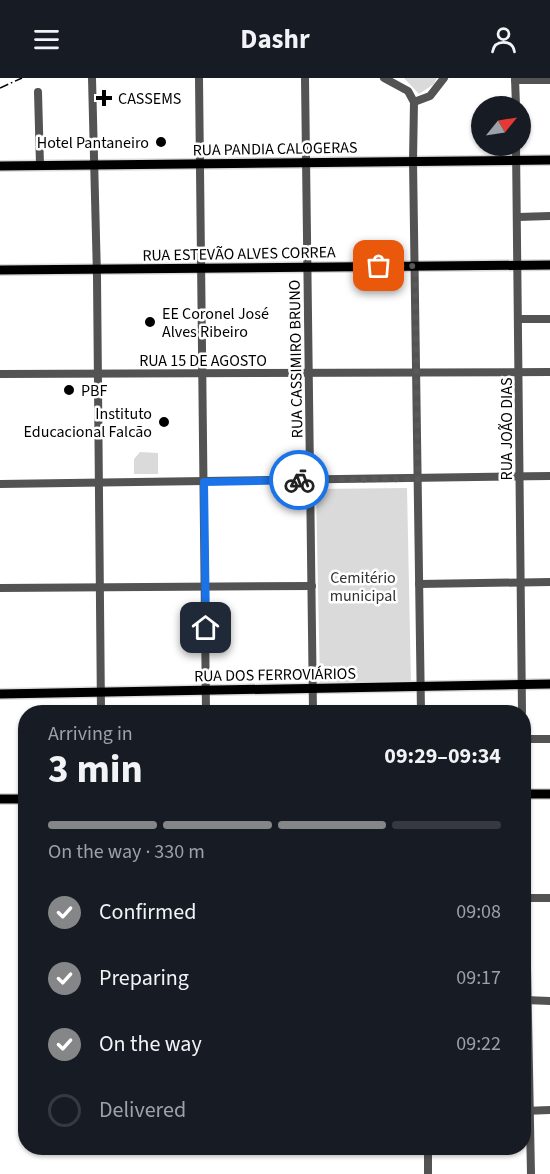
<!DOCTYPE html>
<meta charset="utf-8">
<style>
body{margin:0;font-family:"Source Sans 3",sans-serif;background:#242831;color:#f1f3f6;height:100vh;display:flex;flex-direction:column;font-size:22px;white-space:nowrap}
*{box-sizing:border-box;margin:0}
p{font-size:20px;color:#9ea1a6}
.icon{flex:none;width:33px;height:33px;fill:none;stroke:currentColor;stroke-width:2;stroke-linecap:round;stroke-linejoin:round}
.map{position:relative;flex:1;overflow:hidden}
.panel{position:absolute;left:18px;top:627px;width:513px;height:450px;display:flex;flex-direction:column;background:#171b24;border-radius:24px;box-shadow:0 2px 4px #0004}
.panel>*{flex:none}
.needle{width:39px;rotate:60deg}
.tools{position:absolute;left:471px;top:18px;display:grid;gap:12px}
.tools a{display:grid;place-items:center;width:60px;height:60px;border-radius:50%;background:#171b24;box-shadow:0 2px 4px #0004;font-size:30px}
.pin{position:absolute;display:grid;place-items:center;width:51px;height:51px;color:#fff;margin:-26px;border-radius:12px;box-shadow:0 3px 9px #0006}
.courier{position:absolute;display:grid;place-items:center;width:60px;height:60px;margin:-30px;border:4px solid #1a73e8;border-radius:50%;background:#fff;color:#222;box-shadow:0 2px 8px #0007}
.overview em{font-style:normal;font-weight:700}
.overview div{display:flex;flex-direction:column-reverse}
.overview{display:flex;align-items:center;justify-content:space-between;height:102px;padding:0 30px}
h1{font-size:39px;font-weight:700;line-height:45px}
.bar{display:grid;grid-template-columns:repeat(4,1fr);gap:9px 6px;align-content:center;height:72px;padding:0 30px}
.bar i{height:8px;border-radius:4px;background:#363941}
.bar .selected{background:#858687}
.bar p{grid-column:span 4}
ol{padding:0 30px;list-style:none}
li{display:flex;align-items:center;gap:18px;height:66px}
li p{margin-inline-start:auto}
li .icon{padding:6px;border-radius:50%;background:#858687;color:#fff;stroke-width:4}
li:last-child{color:#9ea1a6}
li i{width:33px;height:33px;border:3px solid #363941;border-radius:50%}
header{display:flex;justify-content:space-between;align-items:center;height:78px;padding:0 30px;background:#171b24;font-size:27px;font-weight:700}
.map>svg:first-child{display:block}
.green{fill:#dadada}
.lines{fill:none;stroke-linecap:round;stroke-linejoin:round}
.major-casing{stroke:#dbdbdb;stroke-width:12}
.minor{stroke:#535353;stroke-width:8}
.major{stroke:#000;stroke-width:9}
.rail{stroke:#000;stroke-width:1.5;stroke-dasharray:9 3 1.5 3;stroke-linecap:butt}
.done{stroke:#595959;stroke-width:6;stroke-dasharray:0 10.8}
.route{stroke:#1a73e8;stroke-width:8}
.poi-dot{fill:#000;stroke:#fff;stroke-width:2}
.labels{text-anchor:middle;stroke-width:5;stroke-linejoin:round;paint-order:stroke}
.poi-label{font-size:16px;fill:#000;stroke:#fff;text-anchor:start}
.street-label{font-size:16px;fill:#000;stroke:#fff}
.park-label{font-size:16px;fill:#313131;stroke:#fff}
</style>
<header><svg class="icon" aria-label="menu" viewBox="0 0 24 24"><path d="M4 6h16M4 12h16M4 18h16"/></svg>Dashr<svg class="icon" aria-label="person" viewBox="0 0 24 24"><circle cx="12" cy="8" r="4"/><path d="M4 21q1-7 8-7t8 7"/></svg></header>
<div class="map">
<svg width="550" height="1096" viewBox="0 0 550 1096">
<rect width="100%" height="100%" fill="#fff"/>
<g class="green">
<path d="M404 0H437L434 6 419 16Z"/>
<path d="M140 374 158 375V396H134V381Z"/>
<path d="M407 410 411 606 320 607 316 411Z"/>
</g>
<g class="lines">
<g class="major-casing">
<g id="major">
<path d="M0 88 550 82"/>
<path d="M0 192 550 187"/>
<path d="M0 616 550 606"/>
<path d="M524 716H550"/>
<path d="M0 721H26"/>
</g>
</g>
<g class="minor">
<path d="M92 0 97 199 101 634"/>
<path d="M199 0 206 634"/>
<path d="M305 0 313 634"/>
<path d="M384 0 408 13 414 24 413 83 421 634"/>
<path d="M515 0 516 28"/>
<path d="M515 2H550"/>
<path d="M38 14 40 87"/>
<path d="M414 24 430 18 444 0"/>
<path d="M516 68 522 634"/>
<path d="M518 139 550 138"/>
<path d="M519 241H550"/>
<path d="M0 296 550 294"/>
<path d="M0 406 550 398"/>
<path d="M419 506 550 504"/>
<path d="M0 510 312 508"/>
<path d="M524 661H550"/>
<path d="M524 734 531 1096"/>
<path d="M524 820H550"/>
<path d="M525 922 550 923"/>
<path d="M524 1033 550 1032"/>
<path d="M428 1070V1096"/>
</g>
<use href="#major" class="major"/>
<path class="rail" d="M0 10 22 0"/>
</g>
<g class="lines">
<path class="done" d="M299 402 418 401 415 188H379"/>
<path class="route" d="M206 550 204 404 299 402"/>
</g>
<g class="poi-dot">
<path d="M101 11h6v6h6v6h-6v6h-6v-6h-6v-6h6z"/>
<circle cx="161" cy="64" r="6"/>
<circle cx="150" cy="244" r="6"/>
<circle cx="69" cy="312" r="6"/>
<circle cx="164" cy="344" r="6"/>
</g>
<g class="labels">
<g class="poi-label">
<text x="118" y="26">CASSEMS</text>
<text x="149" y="70" text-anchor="end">Hotel Pantaneiro</text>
<text x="162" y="241">EE Coronel José<tspan x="162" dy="18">Alves Ribeiro</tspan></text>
<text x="81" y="318">PBF</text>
<text x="152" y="341" text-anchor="end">Instituto<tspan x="152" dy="18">Educacional Falcão</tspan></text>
</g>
<g class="street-label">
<text transform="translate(275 70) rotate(-1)" y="6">RUA PANDIA CALOGERAS</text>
<text transform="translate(239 175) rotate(-1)" y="6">RUA ESTEVÃO ALVES CORREA</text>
<text transform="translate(295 281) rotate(-91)" y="6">RUA CASSIMIRO BRUNO</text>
<text x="203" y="288">RUA 15 DE AGOSTO</text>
<text transform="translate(506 351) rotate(-90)" y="6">RUA JOÃO DIAS</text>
<text transform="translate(275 596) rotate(-1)" y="6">RUA DOS FERROVIÁRIOS</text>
</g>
<g class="park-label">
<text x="363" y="505">Cemitério<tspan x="363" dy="18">municipal</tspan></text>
</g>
</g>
</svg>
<div class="tools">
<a><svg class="needle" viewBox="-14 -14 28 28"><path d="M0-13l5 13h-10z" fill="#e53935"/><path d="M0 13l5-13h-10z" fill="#9ea1a6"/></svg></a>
</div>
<div class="pin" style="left:379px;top:188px;background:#ea580c"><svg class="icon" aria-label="bag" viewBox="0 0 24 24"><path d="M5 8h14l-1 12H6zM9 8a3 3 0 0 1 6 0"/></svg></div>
<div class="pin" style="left:206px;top:550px;background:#1f2937"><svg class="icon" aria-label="home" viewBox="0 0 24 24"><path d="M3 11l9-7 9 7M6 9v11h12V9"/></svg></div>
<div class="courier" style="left:299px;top:402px"><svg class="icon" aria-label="bike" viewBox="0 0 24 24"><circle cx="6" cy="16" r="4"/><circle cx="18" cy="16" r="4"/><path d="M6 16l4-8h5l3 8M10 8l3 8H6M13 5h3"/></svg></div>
<section class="panel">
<div class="overview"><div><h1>3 min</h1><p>Arriving in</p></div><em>09:29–09:34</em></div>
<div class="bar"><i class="selected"></i><i class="selected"></i><i class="selected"></i><i></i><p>On the way · 330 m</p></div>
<ol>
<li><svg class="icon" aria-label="check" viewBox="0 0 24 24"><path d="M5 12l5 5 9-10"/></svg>Confirmed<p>09:08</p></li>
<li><svg class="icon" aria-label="check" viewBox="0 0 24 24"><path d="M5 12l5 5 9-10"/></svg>Preparing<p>09:17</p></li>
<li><svg class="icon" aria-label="check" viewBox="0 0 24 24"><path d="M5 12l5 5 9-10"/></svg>On the way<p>09:22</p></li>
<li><i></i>Delivered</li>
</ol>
</section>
</div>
